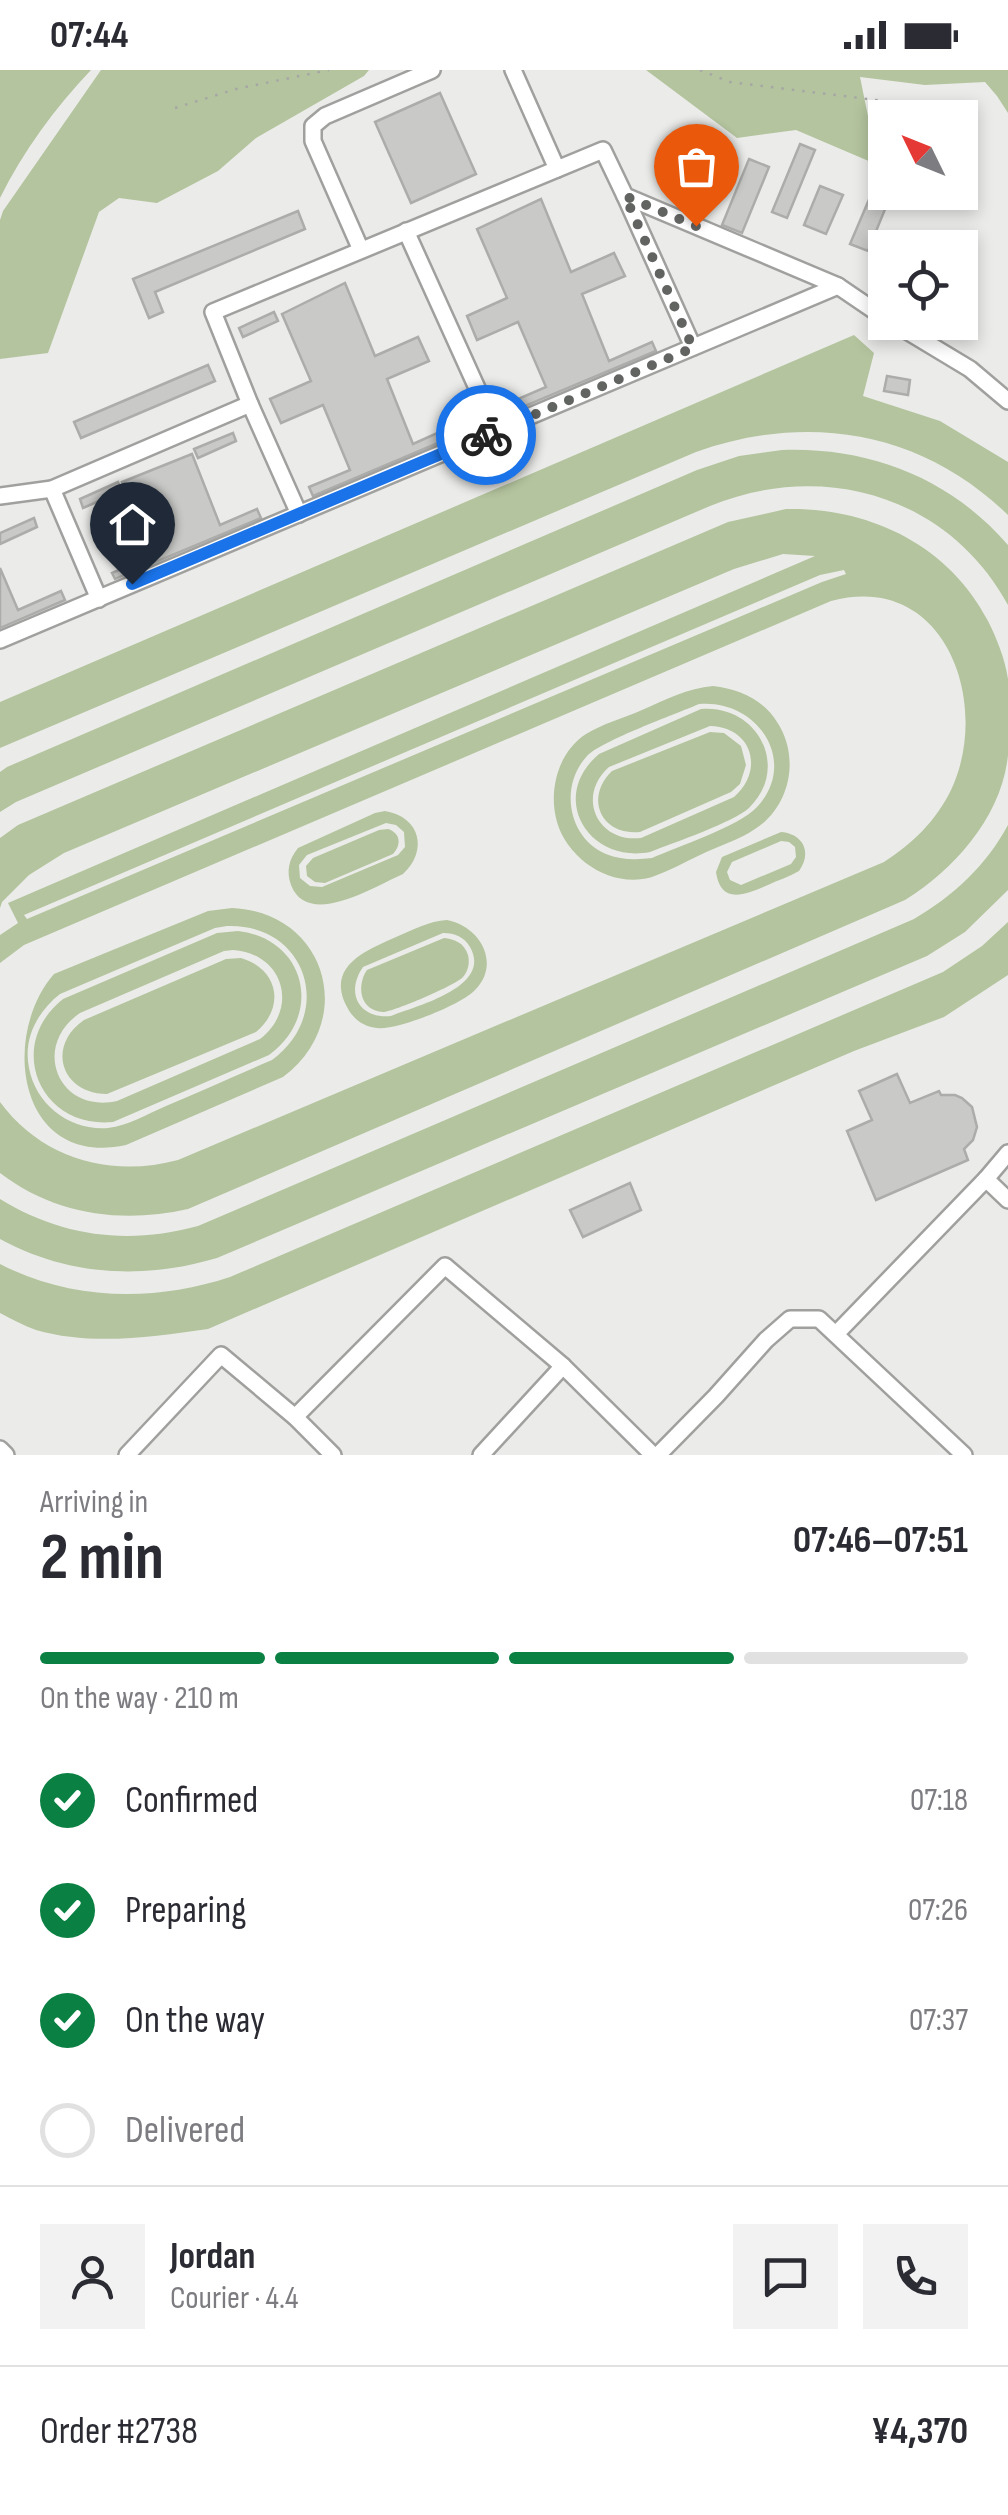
<!DOCTYPE html>
<meta charset="utf-8">
<style>
body{margin:0;font-family:"Sofia Sans Condensed",sans-serif;background:#f2f2f3;color:#2b2b33;height:100vh;display:flex;flex-direction:column;font-size:38px;white-space:nowrap}
*{box-sizing:border-box;margin:0}
p{font-size:32px;color:#7c7c81}
.icon{flex:none;width:55px;height:55px;fill:none;stroke:currentColor;stroke-width:2;stroke-linecap:round;stroke-linejoin:round}
.map{position:relative;height:1385px;overflow:hidden}
.side{display:flex;flex-direction:column;background:#fff;flex:1}
.side>*{flex:none}
.needle{width:65px;rotate:313deg}
.tools{position:absolute;left:868px;top:30px;display:grid;gap:20px}
.tools a{display:grid;place-items:center;width:110px;height:110px;border-radius:0px;background:#fff;box-shadow:0 5px 15px #0003;font-size:50px}
.pin{position:absolute;display:grid;place-items:center;width:85px;height:85px;color:#fff;margin:-102px -42px;border-radius:50% 50% 50% 0;rotate:-45deg;box-shadow:0 0 10px #0007}
.pin .icon{rotate:45deg}
.courier{position:absolute;display:grid;place-items:center;width:100px;height:100px;margin:-50px;border:8px solid #1a73e8;border-radius:50%;background:#fff;color:#222;box-shadow:0 2px 12px #0007}
.headline em{font-style:normal;font-weight:700}
.headline div{display:flex;flex-direction:column-reverse}
.headline{display:flex;align-items:center;justify-content:space-between;height:170px;padding:0 40px}
h1{font-size:65px;font-weight:700;line-height:75px}
.bar{display:grid;grid-template-columns:repeat(4,1fr);gap:15px 10px;align-content:center;height:120px;padding:0 40px}
.bar i{height:12px;border-radius:8px;background:#e1e1e2}
.bar .current{background:#0b8043}
.bar p{grid-column:span 4}
.line{display:flex;align-items:center;gap:25px;padding:0 40px;border-top:2px solid #e1e1e2}
.line div{flex:1}
.round{display:grid;place-items:center;flex:none;width:105px;height:105px;border-radius:0px;background:#f2f2f3}
ol{padding:0 40px;list-style:none}
li{display:flex;align-items:center;gap:30px;height:110px}
li p{margin-inline-start:auto}
li .icon{padding:10px;border-radius:50%;background:#0b8043;color:#fff;stroke-width:4}
li:last-child{color:#7c7c81}
li i{width:55px;height:55px;border:5px solid #e1e1e2;border-radius:50%}
.status{display:flex;justify-content:space-between;align-items:center;height:70px;padding:0 50px;background:#fff;direction:ltr}
.status svg{height:28px;fill:currentColor}
.map>svg:first-child{display:block}
.green{fill:#b4c49e;fill-rule:evenodd}
.building{fill:#c9cac7;stroke:#acadaa;stroke-width:2.5}
.lines{fill:none;stroke-linecap:round;stroke-linejoin:round}
.minor-casing{stroke:#a0a19e;stroke-width:20}
.path{stroke:#a6a7a5;stroke-width:2.5;stroke-dasharray:2.5 8;stroke-linecap:butt}
.minor{stroke:#fff;stroke-width:15}
.done{stroke:#626462;stroke-width:10;stroke-dasharray:0 18}
.route{stroke:#1a73e8;stroke-width:12}
</style>
<div class="status"><b>07:44</b><svg viewBox="0 0 49 12"><path d="M0 12V9h3v3zM5 12V6h3v6zM10 12V3h3v9zM15 12V0h3v12zM26 1h20v11H26zM47 4h2v5h-2z"/></svg></div>
<div class="map">
<svg width="1008" height="1385" viewBox="0 0 1008 1385">
<rect width="100%" height="100%" fill="#ebece9"/>
<g class="green">
<path d="M0 0H91C54 39 24 80 0 128Z"/>
<path d="M101 0H369L364 6 256 68 218 101 157 133 119 128 99 142 48 283 0 289V150L3 141Z"/>
<path d="M646 0H1008V43L997 26 985 12 925 15 860 7 869 51 885 60V98L796 60 737 68Z"/>
<path d="M854 265 874 283 863 326 940 351 1008 392V445C922 361 808 342 696 382L0 678V632Z"/>
<path d="M782 380C870 377 950 408 1008 475V535C948 425 822 390 710 436L16 732 0 742V702L7 697 697 400 739 386Z"/>
<path d="M786 439C869 437 949 475 988 551 997 569 1005 589 1008 609 1008 621 1008 634 1008 647 1008 659 1008 673 1008 685 1002 746 955 799 905 830L188 1139C122 1154 55 1145 0 1103V1032C42 1089 111 1108 178 1090L884 792C912 774 936 751 951 720 992 633 945 500 831 531L24 875 0 893V865L18 853 8 833 815 486 783 484 734 499 64 783 29 805 2 832 0 838V768L18 755 728 452ZM844 500 846 504 822 512 27 849 24 845 820 505Z"/>
<path d="M713 616C739 619 763 629 777 652 800 686 791 736 755 759 739 770 718 776 700 785 685 792 669 801 652 807 612 819 568 790 557 752 548 721 558 682 586 664 602 654 624 648 642 640 665 630 688 618 713 616ZM699 634C758 629 799 692 757 737 740 756 677 777 652 788 636 790 621 790 606 784 568 768 559 716 587 686 603 670 674 645 699 634Z"/>
<path d="M701 639C757 634 791 697 749 738 734 752 673 773 650 782 588 794 548 727 599 684ZM710 656C752 657 765 700 734 727L641 768C597 773 576 726 609 697Z"/>
<path d="M710 662 724 663 741 676 746 695 740 714 731 722 640 762C601 766 584 728 612 701Z"/>
<path d="M385 741C421 747 428 781 403 804 375 816 308 859 291 815 286 801 289 789 298 778L375 743ZM386 753 396 755 404 762 405 777 398 785 322 817 310 816 300 808 299 795 307 785Z"/>
<path d="M1008 755V820L965 862 927 886 217 1188C143 1210 68 1206 0 1169V1129C62 1167 128 1175 198 1156L914 849C953 826 986 796 1008 755Z"/>
<path d="M388 759C400 763 402 774 393 784L325 813 315 812 307 806 306 796 313 788 379 760Z"/>
<path d="M781 762C804 764 812 783 799 801 789 807 778 810 768 815 746 824 721 836 716 802L722 787ZM781 771 789 772 795 777 796 787 791 794 741 815 730 810 727 802 732 792Z"/>
<path d="M232 838C327 842 358 951 283 1007L126 1075C18 1098 0 966 54 904L208 841ZM227 856C306 853 336 943 272 990 237 1005 201 1021 166 1036 147 1044 128 1056 108 1058 70 1061 36 1035 29 998 23 969 37 942 60 924L215 858Z"/>
<path d="M447 850C479 856 501 892 476 919 464 934 396 961 377 958 364 957 353 949 347 937 325 896 367 880 396 867 413 860 429 851 447 850ZM443 863C455 863 464 867 470 877 493 917 416 936 391 946 359 949 345 923 363 897Z"/>
<path d="M1008 852V905L944 947 854 981 208 1259C152 1267 91 1276 36 1260 24 1256 12 1249 0 1243V1194C72 1231 154 1232 230 1207L943 902 982 876Z"/>
<path d="M238 861C306 869 324 945 269 985L113 1052C39 1059 5 975 63 929L217 863ZM233 880C283 883 300 938 260 969L117 1031C58 1044 31 976 80 943L224 881Z"/>
<path d="M444 868C455 869 464 873 468 885 470 893 468 901 463 907 456 915 393 942 383 942 360 941 356 916 367 900Z"/>
<path d="M241 888C278 899 286 937 256 962L107 1024C61 1024 46 976 84 950L226 889Z"/>
</g>
<g class="building">
<path d="M440 23 476 104 411 133 375 52Z"/>
<path d="M800 74 815 80 787 148 772 142Z"/>
<path d="M749 89 769 97 742 163 722 155Z"/>
<path d="M885 92V122H892L868 181 850 174Z"/>
<path d="M820 116 843 125 826 164 804 155Z"/>
<path d="M541 129 571 202 614 183 625 206 582 224 609 291 652 272 656 281 508 343 504 335 546 317 518 252 477 270 467 246 507 228 477 159Z"/>
<path d="M298 141 305 159 155 222 163 242 149 248 133 209Z"/>
<path d="M345 213 375 286 418 267 429 291 387 309 413 374 453 356 457 365 313 426 309 417 350 400 323 335 281 353 270 329 311 311 282 244Z"/>
<path d="M274 242 278 251 243 267 239 258Z"/>
<path d="M208 295 215 311 81 368 74 352Z"/>
<path d="M887 306 910 310 908 325 884 321Z"/>
<path d="M233 363 236 371 198 388 194 379Z"/>
<path d="M192 384 220 455 257 439 261 448 115 509 112 503 154 485 122 412Z"/>
<path d="M118 412 122 421 83 438 80 429Z"/>
<path d="M34 448 37 457 0 474V463Z"/>
<path d="M0 498 18 540 61 521 65 530 0 558Z"/>
<path d="M897 1004 910 1033 939 1021 941 1025H955L962 1028 972 1037 977 1057 973 1070 964 1079 968 1090 876 1130 847 1061 872 1050 859 1021Z"/>
<path d="M630 1113 641 1140 583 1167 570 1140Z"/>
</g>
<g class="lines">
<g class="minor-casing">
<g id="minor">
<path d="M513 0 557 99"/>
<path d="M625 126 693 277"/>
<path d="M406 161 496 360"/>
<path d="M361 180 313 71V56L325 46 432 0"/>
<path d="M892 252 970 299 1008 331"/>
<path d="M250 334 299 444"/>
<path d="M52 419 99 529"/>
<path d="M0 426 52 419 250 334 213 242 603 80 625 126 838 216 885 248"/>
<path d="M0 570 838 216"/>
<path d="M986 1109 1008 1130"/>
<path d="M836 1264 986 1109 1008 1083"/>
<path d="M295 1347 445 1196 563 1296 653 1385"/>
<path d="M0 1379 6 1385"/>
<path d="M127 1385 221 1285 295 1347 333 1385"/>
<path d="M481 1385 563 1296"/>
<path d="M658 1385 716 1326 766 1270 790 1249H819L964 1385"/>
</g>
</g>
<g class="path">
<path d="M700 0 730 12 892 32 942 44"/>
<path d="M175 38 236 19 329 0"/>
</g>
<use href="#minor" class="minor"/>
</g>
<g class="lines">
<path class="done" d="M486 365 693 278 625 126 696 156"/>
<path class="route" d="M132 514 486 365"/>
</g>
</svg>
<div class="tools">
<a><svg class="needle" viewBox="-14 -14 28 28"><path d="M0-13l5 13h-10z" fill="#e53935"/><path d="M0 13l5-13h-10z" fill="#7c7c81"/></svg></a>
<a><svg class="icon" aria-label="locate" viewBox="0 0 24 24"><circle cx="12" cy="12" r="6"/><path d="M12 2v4M12 18v4M2 12h4M18 12h4"/></svg></a>
</div>
<div class="pin" style="left:696px;top:156px;background:#ea580c"><svg class="icon" aria-label="bag" viewBox="0 0 24 24"><path d="M5 8h14l-1 12H6zM9 8a3 3 0 0 1 6 0"/></svg></div>
<div class="pin" style="left:132px;top:514px;background:#1f2937"><svg class="icon" aria-label="home" viewBox="0 0 24 24"><path d="M3 11l9-7 9 7M6 9v11h12V9"/></svg></div>
<div class="courier" style="left:486px;top:365px"><svg class="icon" aria-label="bike" viewBox="0 0 24 24"><circle cx="6" cy="16" r="4"/><circle cx="18" cy="16" r="4"/><path d="M6 16l4-8h5l3 8M10 8l3 8H6M13 5h3"/></svg></div>
</div>
<section class="side">
<div class="headline"><div><h1>2 min</h1><p>Arriving in</p></div><em>07:46–07:51</em></div>
<div class="bar"><i class="current"></i><i class="current"></i><i class="current"></i><i></i><p>On the way · 210 m</p></div>
<ol>
<li><svg class="icon" aria-label="check" viewBox="0 0 24 24"><path d="M5 12l5 5 9-10"/></svg>Confirmed<p>07:18</p></li>
<li><svg class="icon" aria-label="check" viewBox="0 0 24 24"><path d="M5 12l5 5 9-10"/></svg>Preparing<p>07:26</p></li>
<li><svg class="icon" aria-label="check" viewBox="0 0 24 24"><path d="M5 12l5 5 9-10"/></svg>On the way<p>07:37</p></li>
<li><i></i>Delivered</li>
</ol>
<div class="line" style="height:180px"><a class="round"><svg class="icon" aria-label="person" viewBox="0 0 24 24"><circle cx="12" cy="8" r="4"/><path d="M4 21q1-7 8-7t8 7"/></svg></a><div><b>Jordan</b><p>Courier · 4.4</p></div><a class="round"><svg class="icon" aria-label="chat" viewBox="0 0 24 24"><path d="M4 5h16v11H9l-5 4z"/></svg></a><a class="round"><svg class="icon" aria-label="phone" viewBox="0 0 24 24"><path d="M5 4h4l2 5-3 2q2 4 5 5l2-3 5 2v4C11 20 4 13 5 4z"/></svg></a></div>
<div class="line" style="height:130px"><div>Order #2738</div><b>¥4,370</b></div>
</section>
